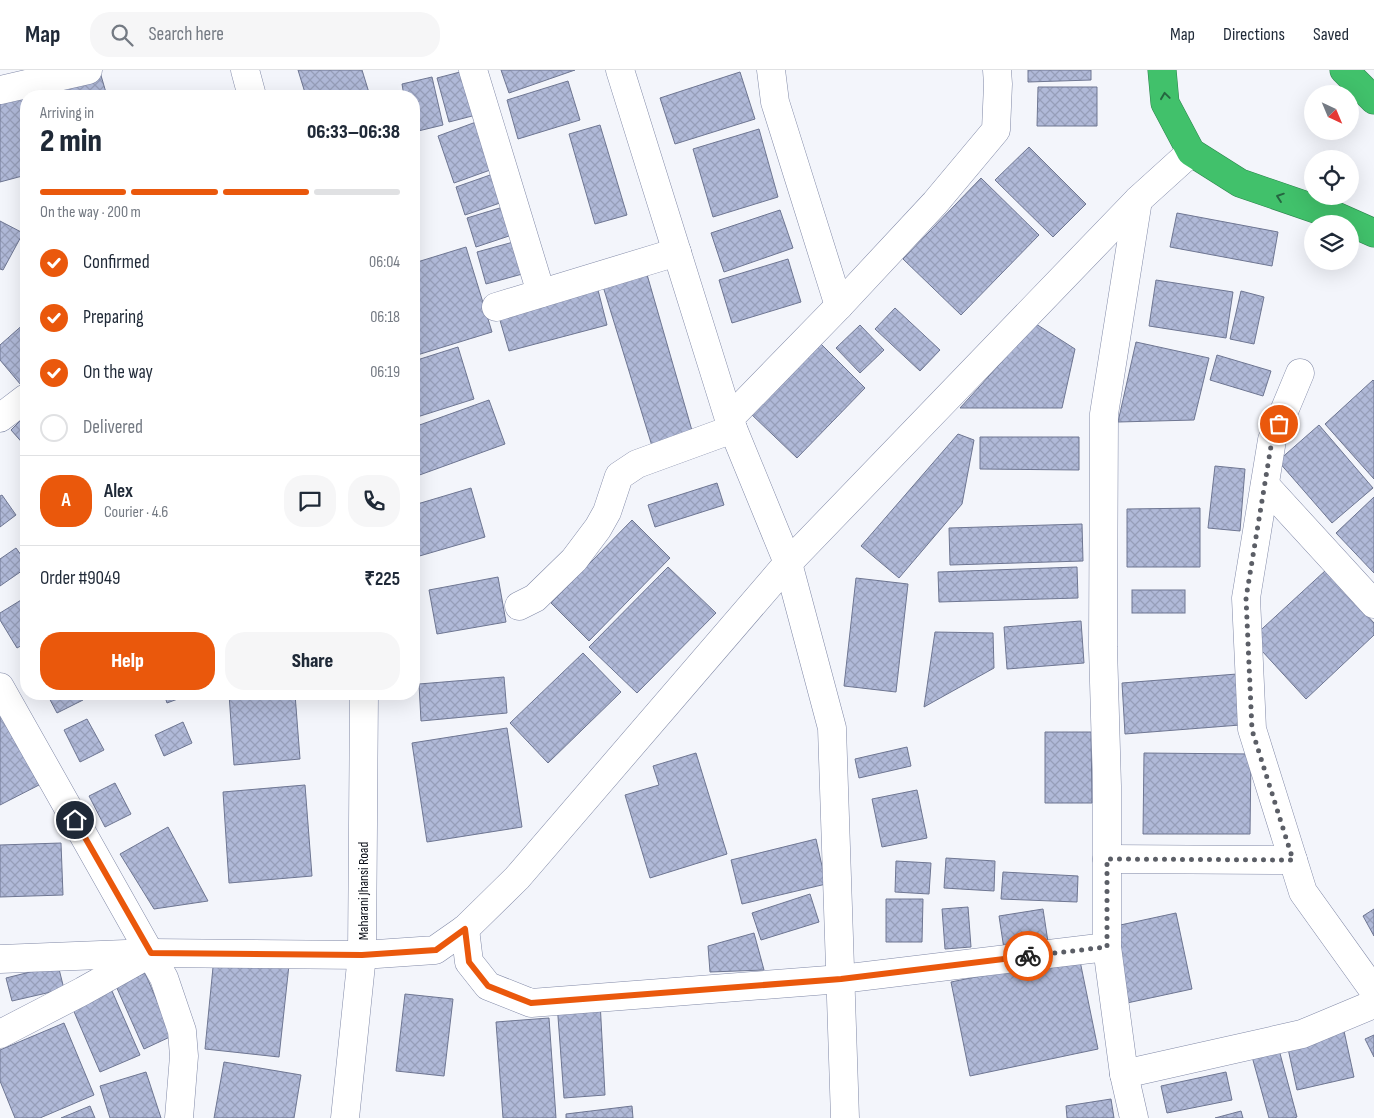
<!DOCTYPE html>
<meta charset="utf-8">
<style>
body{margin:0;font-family:"Sofia Sans Condensed",sans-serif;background:#f6f6f7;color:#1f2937;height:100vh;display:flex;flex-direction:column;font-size:19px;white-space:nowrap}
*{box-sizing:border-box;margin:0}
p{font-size:16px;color:#747a83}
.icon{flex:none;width:28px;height:28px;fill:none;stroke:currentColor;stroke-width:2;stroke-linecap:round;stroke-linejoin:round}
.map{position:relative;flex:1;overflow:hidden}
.panel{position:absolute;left:20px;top:20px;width:400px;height:610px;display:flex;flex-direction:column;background:#fff;border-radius:20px;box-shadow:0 5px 20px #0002}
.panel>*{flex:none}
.needle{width:32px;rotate:136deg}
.fabs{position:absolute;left:1304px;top:15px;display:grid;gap:10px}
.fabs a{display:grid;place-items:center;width:55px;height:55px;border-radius:50%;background:#fff;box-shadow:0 5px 20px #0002;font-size:25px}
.pin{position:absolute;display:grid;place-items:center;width:42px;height:42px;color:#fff;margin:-21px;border:2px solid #fff;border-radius:50%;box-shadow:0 1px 5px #0007}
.courier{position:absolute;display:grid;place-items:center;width:50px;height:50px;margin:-25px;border:4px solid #ea580c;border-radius:50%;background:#fff;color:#222;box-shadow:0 1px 6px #0007}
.head em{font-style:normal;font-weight:800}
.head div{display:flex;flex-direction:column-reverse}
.head{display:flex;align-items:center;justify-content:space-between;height:85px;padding:0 20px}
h1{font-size:32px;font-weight:800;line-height:38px}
.bar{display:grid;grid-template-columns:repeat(4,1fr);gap:8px 5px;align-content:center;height:60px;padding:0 20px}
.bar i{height:6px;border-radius:4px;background:#e0e1e3}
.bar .selected{background:#ea580c}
.bar p{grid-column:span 4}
.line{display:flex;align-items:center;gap:12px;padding:0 20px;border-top:1px solid #e0e1e3}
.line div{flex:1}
.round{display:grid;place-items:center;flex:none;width:52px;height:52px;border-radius:20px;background:#f6f6f7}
ol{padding:0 20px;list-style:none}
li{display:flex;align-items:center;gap:15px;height:55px}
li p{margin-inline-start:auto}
li .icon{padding:5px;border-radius:50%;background:#ea580c;color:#fff;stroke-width:4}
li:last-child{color:#747a83}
li i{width:28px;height:28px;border:2px solid #e0e1e3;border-radius:50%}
.action{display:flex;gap:10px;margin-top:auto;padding:10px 20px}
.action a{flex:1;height:58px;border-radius:20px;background:#ea580c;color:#fff;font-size:20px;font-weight:800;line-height:58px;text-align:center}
.action a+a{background:#f6f6f7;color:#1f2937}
header{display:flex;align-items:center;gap:30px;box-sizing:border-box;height:70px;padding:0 25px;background:#fff;border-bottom:1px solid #e0e1e3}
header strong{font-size:24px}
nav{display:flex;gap:28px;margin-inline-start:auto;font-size:18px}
.search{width:350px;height:45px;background:#f6f6f7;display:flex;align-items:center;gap:12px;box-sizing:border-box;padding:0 18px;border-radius:20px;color:#747a83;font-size:19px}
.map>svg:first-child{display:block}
.building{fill:url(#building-cross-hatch);stroke:#6e7692}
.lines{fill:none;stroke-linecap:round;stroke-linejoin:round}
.street-casing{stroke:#8189a7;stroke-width:29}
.secondary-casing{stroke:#8189a7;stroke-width:29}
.highway-casing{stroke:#2d824d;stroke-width:29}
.street{stroke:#fff;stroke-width:28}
.secondary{stroke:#fff;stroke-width:28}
.highway{stroke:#41c16b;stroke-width:28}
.oneway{stroke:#256640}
.done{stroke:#5b5e66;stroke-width:5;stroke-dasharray:0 9}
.route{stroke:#ea580c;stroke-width:6}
.labels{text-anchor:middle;stroke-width:4;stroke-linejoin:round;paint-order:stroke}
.street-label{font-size:14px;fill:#090c16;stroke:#fff}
</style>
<header>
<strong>Map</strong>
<div class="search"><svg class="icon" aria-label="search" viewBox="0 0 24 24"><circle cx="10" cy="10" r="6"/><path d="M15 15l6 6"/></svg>Search here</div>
<nav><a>Map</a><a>Directions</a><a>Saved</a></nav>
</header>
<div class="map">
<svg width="1374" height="1048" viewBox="0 0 1374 1048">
<defs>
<pattern id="building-cross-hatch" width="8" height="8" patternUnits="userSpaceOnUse" patternTransform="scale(1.25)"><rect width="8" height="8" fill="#b0b9d8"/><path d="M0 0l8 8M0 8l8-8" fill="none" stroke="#969eb9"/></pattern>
</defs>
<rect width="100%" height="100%" fill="#f3f5fb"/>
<g class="building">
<path d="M298 0H362L370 26H306Z"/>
<path d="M501 0H575L509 23Z"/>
<path d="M1028 0H1091V10L1028 12Z"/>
<path d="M464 1 476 45 449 52 437 8Z"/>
<path d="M100 2 107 26H26V105L0 112V28Z"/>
<path d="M740 2 755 49 675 74 660 28Z"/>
<path d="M432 7 443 55 414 62V26H404L402 14Z"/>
<path d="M568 11 580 50 518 69 507 30Z"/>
<path d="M1038 17H1097V56H1037Z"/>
<path d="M476 52 493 99 454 113 438 66Z"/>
<path d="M600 55 627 145 595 154 569 64Z"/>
<path d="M759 59 778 127 713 147 693 79Z"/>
<path d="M1029 77 1086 134 1053 167 995 110Z"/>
<path d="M493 104 503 132 465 145 456 117Z"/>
<path d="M981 108 1039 165 961 245 903 189Z"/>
<path d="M503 137 512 165 476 177 467 148Z"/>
<path d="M780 140 793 178 724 202 711 163Z"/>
<path d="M1177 143 1278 162 1272 196 1170 177Z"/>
<path d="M0 151 23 163 3 200 0 199Z"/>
<path d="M517 171 526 203 486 214 477 182Z"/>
<path d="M466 177 492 262 414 286V193Z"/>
<path d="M788 189 801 232 732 253 719 210Z"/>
<path d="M646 201 693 364 652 376 602 213Z"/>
<path d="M1156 210 1233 222 1226 268 1149 256Z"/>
<path d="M598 220 607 255 509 281 499 247Z"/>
<path d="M1241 221 1264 227 1254 274 1230 269Z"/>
<path d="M895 238 940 280 920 301 875 259Z"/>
<path d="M26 252V321L0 290V275Z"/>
<path d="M1036 254 1075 279 1062 338H960Z"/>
<path d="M860 255 884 280 860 303 836 278Z"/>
<path d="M819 272 865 318 797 388 750 343Z"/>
<path d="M1136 272 1209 288 1194 350 1118 352Z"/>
<path d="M458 277 474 329 414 348V291Z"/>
<path d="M1217 285 1271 301 1263 326 1210 310Z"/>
<path d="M1373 310 1374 311V409L1325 354Z"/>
<path d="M489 330 505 374 414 407V357Z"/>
<path d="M26 345V377L11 360Z"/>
<path d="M1319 355 1373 418 1332 453 1278 391Z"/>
<path d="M958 364 974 370 962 434 899 508 861 476Z"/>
<path d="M980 367H1079V400L980 399Z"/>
<path d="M1215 396 1245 399 1240 461 1208 458Z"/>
<path d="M717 413 724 435 655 457 648 435Z"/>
<path d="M471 418 485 467 416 487 414 478V435Z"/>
<path d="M2 425 16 445 0 457V426Z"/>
<path d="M1374 427V503L1336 463Z"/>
<path d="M1200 438V497H1127V439Z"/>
<path d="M632 450 670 488 589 571 551 533Z"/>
<path d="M1082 454 1083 491 950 495 949 458Z"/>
<path d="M16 478 26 492V498L0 516V489Z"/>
<path d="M668 497 716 543 637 623 589 577Z"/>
<path d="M1077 497 1078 528 939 532 938 502Z"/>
<path d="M1326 500 1374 553V565L1306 629 1251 569Z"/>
<path d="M498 507 506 552 437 564 429 520Z"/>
<path d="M856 508 908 514 896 622 844 616Z"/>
<rect x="1132" y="520" width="53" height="23"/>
<path d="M26 527V573L17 578 0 550V543Z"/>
<path d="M1081 551 1084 593 1007 599 1004 557Z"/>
<path d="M935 562 993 563 994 598 924 637Z"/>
<path d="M583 583 621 622 548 693 510 653Z"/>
<path d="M1237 604 1240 655 1125 664 1122 613Z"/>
<path d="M504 607 507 643 421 651 419 614Z"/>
<path d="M47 624H80L83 630 57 643Z"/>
<path d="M164 624H191L167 633Z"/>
<path d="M229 624H295L300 689 234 695Z"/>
<path d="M0 640 39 715 0 735Z"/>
<path d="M87 649 104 680 80 692 64 660Z"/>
<path d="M183 652 192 673 164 686 155 665Z"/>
<path d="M507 658 522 757 427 772 412 673Z"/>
<path d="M1045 662H1091L1092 733H1045Z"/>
<path d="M907 677 911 696 859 708 855 689Z"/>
<path d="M696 683 727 784 650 808 625 725 659 715 653 696Z"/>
<path d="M1144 683 1251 684 1250 764H1143Z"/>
<path d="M115 713 131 744 105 757 89 726Z"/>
<path d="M305 715 312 806 229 813 223 722Z"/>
<path d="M917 720 927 768 882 777 872 729Z"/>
<path d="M168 757 208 831 154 839 120 784Z"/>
<path d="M816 769 826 814 742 834 731 790Z"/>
<path d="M61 773 63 825 0 827V775Z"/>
<path d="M946 788 995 791 994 821 944 818Z"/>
<path d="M896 791 931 793 929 824 895 822Z"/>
<path d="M1003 802 1078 806 1077 832 1001 829Z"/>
<path d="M810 824 819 852 761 870 752 843Z"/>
<path d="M886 829H923L922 872H886Z"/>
<path d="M968 837 971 877 945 879 942 839Z"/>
<path d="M1043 839 1048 872 1004 879 999 846Z"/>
<path d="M1374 839V866L1363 846Z"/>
<path d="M1176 843 1192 919 1127 933 1111 857Z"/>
<path d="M754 863 764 900 710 902 708 876Z"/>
<path d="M1079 886 1098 979 970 1006 951 912Z"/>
<path d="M214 887 289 895 279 987 205 979Z"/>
<path d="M58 895 64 919 12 931 6 908Z"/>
<path d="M145 903 172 966 144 979 116 916Z"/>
<path d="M112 921 140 985 100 1002 72 937Z"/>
<path d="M405 924 453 929 444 1006 396 1001Z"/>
<path d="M600 931 605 1025 564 1028 557 933Z"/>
<path d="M549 948 556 1048H503L496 952Z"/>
<path d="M64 953 94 1025 40 1048H15L0 1011V980Z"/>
<path d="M1344 961 1354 1007 1297 1020 1287 974Z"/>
<path d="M1374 965V987L1365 969Z"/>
<path d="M1278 976 1297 1047 1294 1048H1269L1251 983Z"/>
<path d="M224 992 301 1005 294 1048H214Z"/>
<path d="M146 1002 161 1048H110L100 1016Z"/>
<path d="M1226 1002 1232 1030 1167 1043 1161 1016Z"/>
<path d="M1111 1029 1114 1048H1067L1066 1036Z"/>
<path d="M90 1036 95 1048H61Z"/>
<path d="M632 1036 633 1048H566V1044Z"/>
<path d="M1241 1041 1243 1048H1215Z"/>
</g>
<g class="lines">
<g class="street-casing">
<g id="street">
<path d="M473 0 541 223"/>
<path d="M620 0 729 349 788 493 832 658 845 1048"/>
<path d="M771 0 775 32 839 236"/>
<path d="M0 20 88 0"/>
<path d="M496 237 677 182"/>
<path d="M1300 303 1272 370 1246 528 1252 659 1303 822 1374 921"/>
<path d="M0 348 26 328"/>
<path d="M729 349 839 236 935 133 996 60 998 14 997 0"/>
<path d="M1265 415 1374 534"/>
<path d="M519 536 535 528 574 490 598 458 607 442 619 406 637 394 733 359"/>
<path d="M0 617 164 908 182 961 184 986 179 1048"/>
<path d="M1107 789 1293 790"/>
<path d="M465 859 469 892 488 916 531 933 841 909 1107 877"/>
<path d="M0 964 83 921 151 883"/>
<path d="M1124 1004 1302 964 1374 934"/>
<path d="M1134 1048 1124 1004 1107 877V716L1103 577 1104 344 1138 130"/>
</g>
</g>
<g class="secondary-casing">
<g id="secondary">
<path d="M245 0 252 26"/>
<path d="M0 889 151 883 362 885 435 880 465 859 517 808 788 493 1138 130 1191 82"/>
<path d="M345 1048 362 885 364 624"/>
</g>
</g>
<g class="highway-casing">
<g id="highway">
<path d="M1162 0 1165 33 1191 82 1240 113 1336 146 1374 163"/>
<path d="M1344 0 1374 30"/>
</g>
</g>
<use href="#street" class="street"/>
<use href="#secondary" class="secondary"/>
<use href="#highway" class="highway"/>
</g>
<defs><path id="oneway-chevron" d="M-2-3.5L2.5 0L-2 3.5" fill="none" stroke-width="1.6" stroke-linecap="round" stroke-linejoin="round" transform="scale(1.25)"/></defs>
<g class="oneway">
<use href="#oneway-chevron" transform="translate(1165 26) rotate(-98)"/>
<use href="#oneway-chevron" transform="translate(1280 127) rotate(-161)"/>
</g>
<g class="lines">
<path class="done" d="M1028 886 1107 877V789L1293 790 1252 660 1246 528 1272 370 1279 354"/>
<path class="route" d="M75 750 151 883 362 885 436 880 465 859 469 892 488 916 531 933 841 909 1028 886"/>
</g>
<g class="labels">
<g class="street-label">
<text transform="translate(363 821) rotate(-90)" y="5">Maharani Jhansi Road</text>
</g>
</g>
</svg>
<div class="fabs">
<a><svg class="needle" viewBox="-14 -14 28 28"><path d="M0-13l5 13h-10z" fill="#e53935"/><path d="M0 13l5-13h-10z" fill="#747a83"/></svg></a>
<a><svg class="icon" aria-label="locate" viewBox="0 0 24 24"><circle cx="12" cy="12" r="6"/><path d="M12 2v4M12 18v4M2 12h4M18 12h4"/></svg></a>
<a><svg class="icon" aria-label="layers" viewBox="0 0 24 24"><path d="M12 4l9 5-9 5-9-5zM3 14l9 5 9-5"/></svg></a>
</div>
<div class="pin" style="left:1279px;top:354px;background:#ea580c"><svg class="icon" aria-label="bag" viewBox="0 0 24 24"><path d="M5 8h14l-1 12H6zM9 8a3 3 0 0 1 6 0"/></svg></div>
<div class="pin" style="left:75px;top:750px;background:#1f2937"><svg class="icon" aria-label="home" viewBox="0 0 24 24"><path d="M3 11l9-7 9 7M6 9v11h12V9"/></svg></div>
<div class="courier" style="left:1028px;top:886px"><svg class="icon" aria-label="bike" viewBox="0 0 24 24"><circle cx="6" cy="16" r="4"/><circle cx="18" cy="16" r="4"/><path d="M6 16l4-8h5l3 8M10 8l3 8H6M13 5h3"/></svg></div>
<section class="panel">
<div class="head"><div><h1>2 min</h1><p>Arriving in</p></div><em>06:33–06:38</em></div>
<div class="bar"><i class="selected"></i><i class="selected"></i><i class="selected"></i><i></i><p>On the way · 200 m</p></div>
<ol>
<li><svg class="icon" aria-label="check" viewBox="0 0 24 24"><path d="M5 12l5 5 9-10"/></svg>Confirmed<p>06:04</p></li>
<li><svg class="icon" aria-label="check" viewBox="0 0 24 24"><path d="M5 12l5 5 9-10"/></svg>Preparing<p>06:18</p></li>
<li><svg class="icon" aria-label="check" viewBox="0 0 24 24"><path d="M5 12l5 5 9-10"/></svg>On the way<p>06:19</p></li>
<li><i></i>Delivered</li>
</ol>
<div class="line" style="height:90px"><b class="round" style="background:#ea580c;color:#fff">A</b><div><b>Alex</b><p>Courier · 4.6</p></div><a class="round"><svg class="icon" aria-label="chat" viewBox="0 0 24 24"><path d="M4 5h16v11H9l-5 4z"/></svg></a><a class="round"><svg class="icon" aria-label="phone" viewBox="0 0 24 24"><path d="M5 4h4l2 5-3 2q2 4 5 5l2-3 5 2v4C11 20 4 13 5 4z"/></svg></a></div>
<div class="line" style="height:65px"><div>Order #9049</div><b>₹225</b></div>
<div class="action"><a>Help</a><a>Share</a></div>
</section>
</div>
